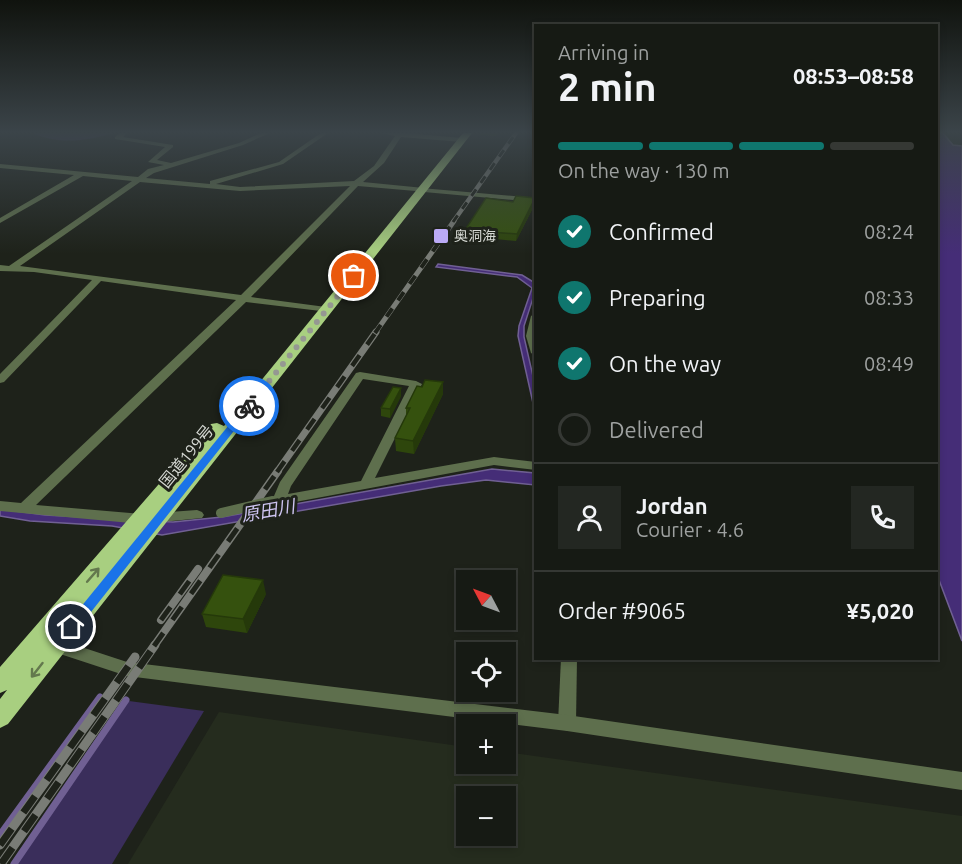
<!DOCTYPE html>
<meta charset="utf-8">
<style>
body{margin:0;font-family:Ubuntu,"Noto Sans JP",sans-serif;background:#232722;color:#f1f3f6;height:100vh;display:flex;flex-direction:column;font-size:22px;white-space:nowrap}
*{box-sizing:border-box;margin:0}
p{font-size:20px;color:#9ea1a0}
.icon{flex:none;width:33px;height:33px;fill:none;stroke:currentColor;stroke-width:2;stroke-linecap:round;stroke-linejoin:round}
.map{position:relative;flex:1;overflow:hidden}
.panel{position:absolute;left:534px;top:24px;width:404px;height:636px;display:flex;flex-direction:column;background:#161a14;border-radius:0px;box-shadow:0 3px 9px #0003,0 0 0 2px #353834}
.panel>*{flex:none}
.needle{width:39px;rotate:311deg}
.fabs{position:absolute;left:456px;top:570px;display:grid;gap:12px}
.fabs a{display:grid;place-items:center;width:60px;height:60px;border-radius:0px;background:#161a14;box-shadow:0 3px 9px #0003,0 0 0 2px #353834;font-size:30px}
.pin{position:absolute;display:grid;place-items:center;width:51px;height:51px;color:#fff;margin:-26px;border:3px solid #fff;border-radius:50%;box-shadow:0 2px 6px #0007}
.courier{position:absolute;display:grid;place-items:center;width:60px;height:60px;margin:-30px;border:4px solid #1a73e8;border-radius:50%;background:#fff;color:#222;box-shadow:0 2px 8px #0007}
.head em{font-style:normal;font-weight:700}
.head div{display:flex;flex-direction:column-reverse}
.head{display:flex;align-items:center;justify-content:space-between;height:102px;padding:0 24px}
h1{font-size:39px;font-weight:700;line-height:45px}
.bar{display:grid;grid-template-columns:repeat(4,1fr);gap:9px 6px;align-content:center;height:72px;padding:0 24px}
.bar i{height:8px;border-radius:4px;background:#353834}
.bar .selected{background:#0f766e}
.bar p{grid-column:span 4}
.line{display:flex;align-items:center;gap:15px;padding:0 24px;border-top:2px solid #353834}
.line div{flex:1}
.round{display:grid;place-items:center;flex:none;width:63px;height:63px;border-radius:0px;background:#232722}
ol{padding:0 24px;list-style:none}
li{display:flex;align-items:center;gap:18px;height:66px}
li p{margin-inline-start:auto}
li .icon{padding:6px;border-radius:50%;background:#0f766e;color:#fff;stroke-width:4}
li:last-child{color:#9ea1a0}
li i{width:33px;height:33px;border:3px solid #353834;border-radius:50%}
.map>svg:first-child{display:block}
.built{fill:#252c1e;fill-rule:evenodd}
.green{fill:#3a2e5b}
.water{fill:#452d77;stroke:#706093;stroke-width:1.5}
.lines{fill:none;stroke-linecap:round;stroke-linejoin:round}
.stream{stroke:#706093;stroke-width:7}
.minor{fill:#5e6f4d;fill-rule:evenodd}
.tertiary{fill:#5e6f4d;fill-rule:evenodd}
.trunk{fill:#a8cf80;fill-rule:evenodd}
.rail-far4-casing{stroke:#797c76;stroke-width:4.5}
.rail-far3-casing{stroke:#797c76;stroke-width:5}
.rail-far2-casing{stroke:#797c76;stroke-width:7}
.rail-far1-casing{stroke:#797c76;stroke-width:8}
.rail-casing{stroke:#797c76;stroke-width:9}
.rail-far4{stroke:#1e221a;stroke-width:3;stroke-dasharray:8;stroke-linecap:butt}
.rail-far3{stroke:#1e221a;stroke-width:4;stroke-dasharray:10;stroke-linecap:butt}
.rail-far2{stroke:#1e221a;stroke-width:4.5;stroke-dasharray:13;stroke-linecap:butt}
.rail-far1{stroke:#1e221a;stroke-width:5;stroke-dasharray:16;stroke-linecap:butt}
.rail{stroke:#1e221a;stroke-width:7;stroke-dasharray:20;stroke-linecap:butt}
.pedestrian-bridge{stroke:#5e6f4d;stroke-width:10}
.wall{fill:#2e460c}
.shaded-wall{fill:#25390a}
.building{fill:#35510e;stroke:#25390a;stroke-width:1.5}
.oneway{stroke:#63784d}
.route{fill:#1a73e8}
.done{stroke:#959892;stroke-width:6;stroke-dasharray:0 10.8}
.poi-dot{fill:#bbaaf6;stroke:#1e221a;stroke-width:2}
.labels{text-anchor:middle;stroke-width:6;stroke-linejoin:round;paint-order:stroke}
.far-poi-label{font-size:14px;fill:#d5d8d3;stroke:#1e221a;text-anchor:start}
.street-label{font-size:16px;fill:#d5d8d3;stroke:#1e221a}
.water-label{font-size:18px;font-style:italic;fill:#cdc4f0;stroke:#1e221a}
</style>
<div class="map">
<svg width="962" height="864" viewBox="0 0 962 864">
<rect width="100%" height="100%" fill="#1e221a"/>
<path class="built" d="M219 712 466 747V764H506V752L962 816V864H128ZM466 796H506V836H466Z"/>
<g class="green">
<path d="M33 133H113C88 141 58 145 33 133Z"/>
<path d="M129 701 204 711 112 864H17Z"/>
</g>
<g class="water">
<path d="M936 133H943L953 145 962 146V641L936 572Z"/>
<path d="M438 264 522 275 535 283V292L524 326V337L535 385V412L518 336 519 326 532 288 517 277 436 267Z"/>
<path d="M492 469 535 473V485L486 480 441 486 162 535 112 526 30 521 0 516V509L45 515 173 522 222 517Z"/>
</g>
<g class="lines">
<g class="stream">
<path d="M0 835 100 697"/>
<path d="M14 864 126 700"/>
</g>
<g class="minor">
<path d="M120 133H127L123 137 173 145V147L157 160 171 163 239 143 261 133H270L243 145 154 173 146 178 210 184V181L279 162 321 133H328L283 164 216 184 240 187 354 181 374 166 395 136 381 133H406L462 138 465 140 462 142 401 137 384 163 363 182 424 188 428 190 427 192 358 186 251 297 326 307 331 310 329 312 246 302 36 505 142 514 197 510 202 512 204 515 202 518 142 524 0 511V501L21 503 236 300 101 281 4 382 0 383V374L92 280 34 272 0 271V265L9 266 132 181 83 176 0 223V218L74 175 0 168V164L138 177 148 169 164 165 148 162 165 147 115 139V137ZM140 182 240 191 350 186 241 295 20 266Z"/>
<path d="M536 313V356L531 353 526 336 531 316Z"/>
<path d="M360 372 416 381 422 384 375 478 494 457 536 462V470L494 465 279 505 268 504 266 501 268 498 274 496 280 482 356 373ZM363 379 409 386 361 481 288 494 291 486Z"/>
<path d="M561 658H577L576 723 573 728 567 731 561 728 558 723Z"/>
</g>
<g class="tertiary">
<path d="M421 188 536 198V202L424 192 420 190Z"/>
<path d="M54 638 127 662 567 715 962 772V790L567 731 127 676 48 650 46 645 48 640Z"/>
</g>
<path class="trunk" d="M463 133H472L8 724 0 728V699L7 690 0 693V667L211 424 217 423 224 426Z"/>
<g class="rail-far4-casing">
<path id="rail-far4" d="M453 222 516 133"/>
</g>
<g class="rail-far3-casing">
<path id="rail-far3" d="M375 333 454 221"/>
</g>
<g class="rail-far2-casing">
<path id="rail-far2" d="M277 472 376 332"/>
</g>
<g class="rail-far1-casing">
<g id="rail-far1">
<path d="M161 620 198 569"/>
<path d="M154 646 278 471"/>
</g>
</g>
<g class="rail-casing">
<g id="rail">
<path d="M0 845 135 657"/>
<path d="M1 864 155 645"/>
</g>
</g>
<use href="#rail-far4" class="rail-far4"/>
<use href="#rail-far3" class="rail-far3"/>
<use href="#rail-far2" class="rail-far2"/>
<use href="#rail-far1" class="rail-far1"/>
<use href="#rail" class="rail"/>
<path class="pedestrian-bridge" d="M221 513 272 501"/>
</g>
<g class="wall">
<path d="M480 133H498L496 136 480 135Z"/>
<path d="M535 204 516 241 465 236V230Z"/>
<path d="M422 387 443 394 414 454 396 451 395 438 406 416V408Z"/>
<path d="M401 396 390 418 381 416V408Z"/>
<path d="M266 594 247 633 206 627 202 614Z"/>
</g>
<g class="shaded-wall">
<path d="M535 198V204L516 241 517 234Z"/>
<path d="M443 382V394L414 454 413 441Z"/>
<path d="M401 388V396L390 418V409Z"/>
<path d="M263 580 266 594 247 633 243 619Z"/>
</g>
<g class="building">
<path d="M516 196 535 198 517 234 465 230 486 198 513 202Z"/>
<path d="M425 380 443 382 413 441 395 438 410 408H406L417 386 422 387Z"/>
<path d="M393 387 401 388 390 409 381 408Z"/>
<path d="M223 575 263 580 243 619 202 614Z"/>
</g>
<defs><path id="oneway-shaft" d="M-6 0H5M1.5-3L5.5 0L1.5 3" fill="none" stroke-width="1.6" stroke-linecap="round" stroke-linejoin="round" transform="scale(1.5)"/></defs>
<g class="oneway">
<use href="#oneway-shaft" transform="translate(93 575) rotate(-49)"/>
<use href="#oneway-shaft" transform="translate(37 670) rotate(128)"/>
</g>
<linearGradient id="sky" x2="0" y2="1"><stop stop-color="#10130e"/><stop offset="0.52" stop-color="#3b4449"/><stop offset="1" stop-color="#3b4449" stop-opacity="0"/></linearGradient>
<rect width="962" height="254" fill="url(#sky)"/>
<path class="route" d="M249 403 252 404V408L76 631H67L65 627 67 624 246 404Z"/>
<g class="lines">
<path class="done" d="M249 406 354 276"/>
</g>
<rect class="poi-dot" x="433" y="228" width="16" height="16" rx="3"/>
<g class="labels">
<g class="far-poi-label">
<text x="454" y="241">奥洞海</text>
</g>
<g class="street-label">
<text transform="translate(186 456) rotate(-51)" y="6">国道199号</text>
</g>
<g class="water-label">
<text transform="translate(268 511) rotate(-10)" y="6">原田川</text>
</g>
</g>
</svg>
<div class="fabs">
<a><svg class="needle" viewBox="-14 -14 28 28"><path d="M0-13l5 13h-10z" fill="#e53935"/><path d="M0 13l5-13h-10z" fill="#9ea1a0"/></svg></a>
<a><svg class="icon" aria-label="locate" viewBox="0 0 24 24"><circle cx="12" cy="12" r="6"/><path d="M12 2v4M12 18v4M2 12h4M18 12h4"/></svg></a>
<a>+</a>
<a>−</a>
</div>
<div class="pin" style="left:354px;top:276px;background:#ea580c"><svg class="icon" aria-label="bag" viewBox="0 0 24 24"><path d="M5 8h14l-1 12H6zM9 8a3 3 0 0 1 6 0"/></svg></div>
<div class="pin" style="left:71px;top:627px;background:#1f2937"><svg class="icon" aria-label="home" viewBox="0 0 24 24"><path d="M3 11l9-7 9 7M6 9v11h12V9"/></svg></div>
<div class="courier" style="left:249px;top:406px"><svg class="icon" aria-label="bike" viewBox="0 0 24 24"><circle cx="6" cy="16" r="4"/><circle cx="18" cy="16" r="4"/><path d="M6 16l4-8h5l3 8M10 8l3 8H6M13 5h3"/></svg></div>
<section class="panel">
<div class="head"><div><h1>2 min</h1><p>Arriving in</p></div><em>08:53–08:58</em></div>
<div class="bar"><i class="selected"></i><i class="selected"></i><i class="selected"></i><i></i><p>On the way · 130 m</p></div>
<ol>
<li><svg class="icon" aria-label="check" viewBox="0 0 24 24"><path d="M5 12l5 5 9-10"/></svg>Confirmed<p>08:24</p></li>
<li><svg class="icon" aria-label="check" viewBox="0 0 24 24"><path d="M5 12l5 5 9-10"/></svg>Preparing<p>08:33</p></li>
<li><svg class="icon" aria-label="check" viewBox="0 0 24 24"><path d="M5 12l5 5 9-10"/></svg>On the way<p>08:49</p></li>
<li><i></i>Delivered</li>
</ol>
<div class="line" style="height:108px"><a class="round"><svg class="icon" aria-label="person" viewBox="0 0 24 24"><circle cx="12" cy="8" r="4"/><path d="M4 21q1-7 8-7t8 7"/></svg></a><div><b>Jordan</b><p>Courier · 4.6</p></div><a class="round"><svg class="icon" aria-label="phone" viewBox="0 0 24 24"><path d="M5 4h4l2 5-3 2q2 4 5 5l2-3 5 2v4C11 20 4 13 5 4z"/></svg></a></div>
<div class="line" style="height:78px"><div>Order #9065</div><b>¥5,020</b></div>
</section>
</div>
